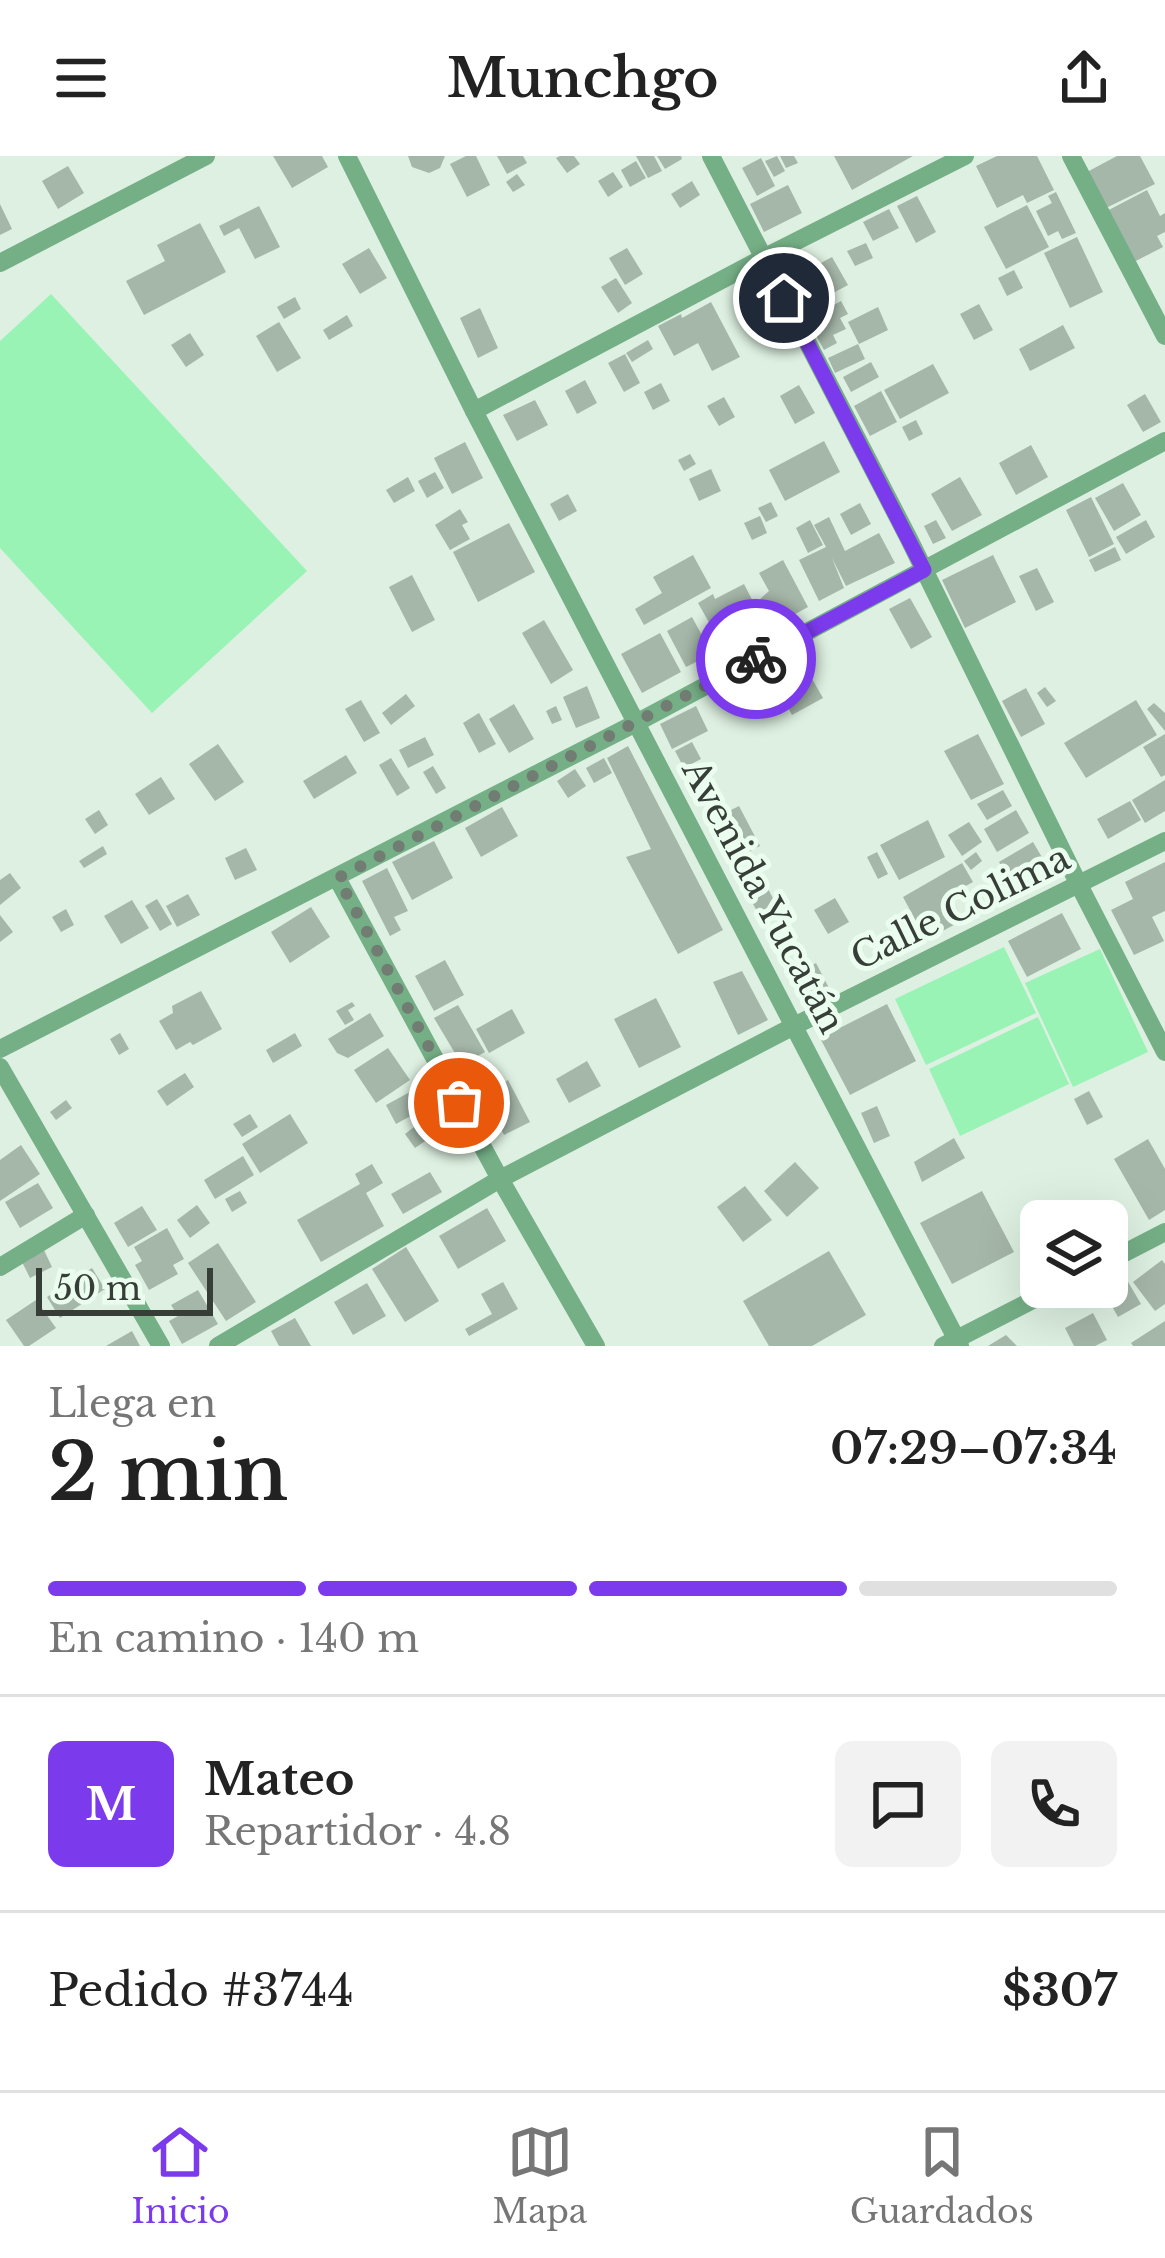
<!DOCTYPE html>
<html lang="es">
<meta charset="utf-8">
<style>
body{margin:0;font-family:"Libre Baskerville",serif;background:#f2f2f2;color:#222;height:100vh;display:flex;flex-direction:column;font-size:45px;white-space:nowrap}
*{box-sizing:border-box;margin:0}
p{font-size:39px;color:#767676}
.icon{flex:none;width:66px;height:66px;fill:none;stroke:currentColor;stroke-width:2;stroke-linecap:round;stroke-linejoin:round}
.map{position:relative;height:1190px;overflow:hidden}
.panel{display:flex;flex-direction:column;background:#fff;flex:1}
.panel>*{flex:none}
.buttons{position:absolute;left:1020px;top:1044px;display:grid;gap:24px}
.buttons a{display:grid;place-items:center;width:108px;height:108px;border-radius:18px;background:#fff;box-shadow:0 12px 48px #0002;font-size:60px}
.scale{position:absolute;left:36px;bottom:30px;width:177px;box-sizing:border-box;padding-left:12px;border:6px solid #373e38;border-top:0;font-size:33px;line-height:42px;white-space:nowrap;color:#373e38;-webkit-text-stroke:9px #eafdef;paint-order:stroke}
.pin{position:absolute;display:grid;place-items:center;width:102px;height:102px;color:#fff;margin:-51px;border:6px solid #fff;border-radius:50%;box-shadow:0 3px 12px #0007}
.courier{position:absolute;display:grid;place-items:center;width:120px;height:120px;margin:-60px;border:9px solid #7c3aed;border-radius:50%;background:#fff;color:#222;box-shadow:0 3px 15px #0007}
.overview em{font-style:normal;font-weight:600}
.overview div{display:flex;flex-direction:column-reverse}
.overview{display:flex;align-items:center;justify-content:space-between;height:204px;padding:0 48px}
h1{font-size:78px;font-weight:600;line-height:90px}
.bar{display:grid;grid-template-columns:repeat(4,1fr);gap:18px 12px;align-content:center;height:144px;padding:0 48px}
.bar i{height:15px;border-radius:9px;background:#e0e0e0}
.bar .on{background:#7c3aed}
.bar p{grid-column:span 4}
.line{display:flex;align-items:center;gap:30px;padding:0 48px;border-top:3px solid #e0e0e0}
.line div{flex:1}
.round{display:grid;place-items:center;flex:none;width:126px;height:126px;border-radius:18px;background:#f2f2f2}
header{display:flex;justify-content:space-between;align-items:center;height:156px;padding:0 48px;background:#fff;font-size:54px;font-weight:600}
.tab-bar{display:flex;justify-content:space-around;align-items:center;height:168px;border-top:3px solid #e0e0e0;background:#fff;font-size:33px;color:#767676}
.tab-bar a{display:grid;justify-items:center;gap:6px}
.tab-bar .on{color:#7c3aed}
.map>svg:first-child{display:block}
.green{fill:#99f3b5}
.building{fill:#a5b7a9}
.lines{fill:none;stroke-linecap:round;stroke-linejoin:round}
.minor{stroke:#75af86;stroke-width:18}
.done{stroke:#717c73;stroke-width:12;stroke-dasharray:0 21.6}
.route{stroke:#7c3aed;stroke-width:15}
.labels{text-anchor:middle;stroke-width:10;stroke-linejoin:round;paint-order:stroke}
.street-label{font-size:36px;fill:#373e38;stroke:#eafdef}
</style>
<header><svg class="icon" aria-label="menu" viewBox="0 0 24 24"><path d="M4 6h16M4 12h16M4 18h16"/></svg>Munchgo<svg class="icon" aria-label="share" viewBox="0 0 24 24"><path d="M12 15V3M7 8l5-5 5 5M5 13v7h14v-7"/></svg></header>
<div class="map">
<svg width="1165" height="1190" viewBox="0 0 1165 1190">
<rect width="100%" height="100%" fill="#ddf0e1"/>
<g class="green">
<path d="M51 138 307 415 152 557 0 392V185Z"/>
<path d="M1004 791 1036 857 926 909 895 843Z"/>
<path d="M1100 793 1148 896 1073 931 1025 827Z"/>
<path d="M1038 861 1069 928 960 980 929 913Z"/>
</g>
<g class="building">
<path d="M273 0H322L328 11 292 32Z"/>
<path d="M408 0H445L440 12 429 17 412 11Z"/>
<path d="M466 0H476L490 29 467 41 450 8Z"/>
<path d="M497 0H523L527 7 507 18Z"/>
<path d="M560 0H574L580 8 567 17 556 2Z"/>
<path d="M636 0H654L662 15 648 22Z"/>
<path d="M657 0H681L682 3 665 13Z"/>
<path d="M777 0 785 15 774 21 765 5Z"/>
<path d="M780 0H794L798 7 786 12Z"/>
<path d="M834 0H913L852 34Z"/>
<path d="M997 0H1037L1054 34 1027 47 1023 39 997 52 976 10Z"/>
<path d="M1117 0H1140L1155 28 1104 53 1085 17Z"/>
<path d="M761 2 775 30 757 40 742 12Z"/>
<path d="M636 5 646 22 630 31 621 14Z"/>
<path d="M68 10 84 37 58 53 42 25Z"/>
<path d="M613 16 623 31 608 41 598 25Z"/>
<path d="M517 18 525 29 513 36 506 26Z"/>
<path d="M692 25 700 39 680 52 671 38Z"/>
<path d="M788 29 802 57 764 76 750 48Z"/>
<path d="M1147 34 1160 60 1165 57V76L1157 80 1163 91 1128 109 1101 58Z"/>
<path d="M1056 36 1076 77 1062 83 1058 75 1048 80 1036 55 1052 47 1048 40Z"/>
<path d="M917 40 936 76 916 87 897 50Z"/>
<path d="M0 48 12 73 0 79Z"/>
<path d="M1027 49 1049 91 1006 113 984 71Z"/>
<path d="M259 50 280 91 255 103 239 72 224 80 219 70Z"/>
<path d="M889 53 899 72 873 85 863 66Z"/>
<path d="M200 67 226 116 144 159 126 125 165 105 157 89Z"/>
<path d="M1077 81 1103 136 1070 152 1044 97Z"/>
<path d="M866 87 873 102 855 110 847 95Z"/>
<path d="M369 92 387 122 360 138 342 108Z"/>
<path d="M627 92 643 118 625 129 609 102Z"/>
<path d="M832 101 848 129 824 142 818 131 807 137 797 120Z"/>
<path d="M1014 114 1023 132 1007 140 998 122Z"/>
<path d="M616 122 632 147 618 157 601 131Z"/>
<path d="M295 141 301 153 284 163 277 151Z"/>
<path d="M841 145 848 158 840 162 846 173 833 179 837 187 824 194 807 163Z"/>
<path d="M711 146 740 201 712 215 698 187 674 200 658 170 681 158 682 162Z"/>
<path d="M979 148 993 174 974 184 960 158Z"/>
<path d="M878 151 888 174 859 188 848 166Z"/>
<path d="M480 152 498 192 478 202 460 162Z"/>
<path d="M347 159 353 170 329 184 323 174Z"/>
<path d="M279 166 301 202 277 216 256 180Z"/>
<path d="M1063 169 1075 192 1030 215 1019 193Z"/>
<path d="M190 177 204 199 186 211 171 189Z"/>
<path d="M648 184 653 193 632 206 626 197Z"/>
<path d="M858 188 865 203 835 217 828 202Z"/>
<path d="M625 198 640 227 624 236 608 207Z"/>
<path d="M871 206 879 221 851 236 843 221Z"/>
<path d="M933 208 949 237 900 263 884 234Z"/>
<path d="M585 224 597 247 577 258 565 235Z"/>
<path d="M661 227 670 245 653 254 644 236Z"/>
<path d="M799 229 815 257 795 268 780 240Z"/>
<path d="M881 235 897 266 870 280 854 250Z"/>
<path d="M1145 238 1161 266 1143 276 1127 249Z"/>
<path d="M724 241 735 261 719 270 707 250Z"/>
<path d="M535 244 548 269 517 285 503 259Z"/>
<path d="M916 264 923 278 909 285 902 271Z"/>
<path d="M824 285 840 316 785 345 769 314Z"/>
<path d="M465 286 483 322 452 338 434 302Z"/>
<path d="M1031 289 1048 321 1016 339 999 307Z"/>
<path d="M690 298 696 308 684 315 678 304Z"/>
<path d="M711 313 721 335 699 345 689 323Z"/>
<path d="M435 316 444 332 427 342 418 325Z"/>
<path d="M408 321 415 335 394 347 386 334Z"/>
<path d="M960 321 982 359 952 375 931 338Z"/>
<path d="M1123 327 1141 359 1114 375 1095 342Z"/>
<path d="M568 338 577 355 559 365 550 348Z"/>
<path d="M1091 341 1114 388 1089 401 1066 354Z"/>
<path d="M771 346 778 360 766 366 758 352Z"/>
<path d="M860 347 871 368 851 379 840 358Z"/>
<path d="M460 353 468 366 462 369 470 383 450 394 435 369Z"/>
<path d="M760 360 767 377 752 384 744 367Z"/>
<path d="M829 361 845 395 879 377 895 407 846 430 832 402 844 432 819 445 799 404 826 391 814 369Z"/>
<path d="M810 364 823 389 808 397 796 372Z"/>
<path d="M936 364 946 382 933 388 924 370Z"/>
<path d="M1146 364 1155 381 1126 398 1116 381Z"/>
<path d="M509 367 535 416 478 446 453 396Z"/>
<path d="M1115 391 1121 404 1095 416 1089 404Z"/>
<path d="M693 399 711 432 644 469 635 453 662 437 653 421Z"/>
<path d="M993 399 1016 446 965 472 942 424Z"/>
<path d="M783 404 808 451 772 471 758 445 769 435 759 417Z"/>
<path d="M1037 412 1054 446 1036 455 1019 420Z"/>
<path d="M412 419 435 464 412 476 389 431Z"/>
<path d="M744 428 766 471 719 497 706 472 711 470 698 447 713 438 715 443Z"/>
<path d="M910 442 932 481 911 493 889 453Z"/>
<path d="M692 461 712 498 686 511 667 475Z"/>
<path d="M544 464 573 514 551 528 522 477Z"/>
<path d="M660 477 681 516 642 537 621 498Z"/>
<path d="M799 500 823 542 792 559 769 517Z"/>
<path d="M759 518 770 539 742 554 731 532Z"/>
<path d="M587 530 600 562 576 572 563 541Z"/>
<path d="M1045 531 1056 545 1047 551 1037 537Z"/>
<path d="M1026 532 1045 568 1021 581 1002 545Z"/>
<path d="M406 538 415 550 391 569 382 557Z"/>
<path d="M361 544 380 577 364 586 345 553Z"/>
<path d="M1136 544 1157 579 1086 622 1064 587Z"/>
<path d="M1154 547 1165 557V575L1147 553Z"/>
<path d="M514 548 534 583 509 597 489 563Z"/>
<path d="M556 550 562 564 552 568 546 555Z"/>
<path d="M696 550 708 575 672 593 660 568Z"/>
<path d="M479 557 496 588 479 597 463 567Z"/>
<path d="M978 578 1004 628 971 644 944 595Z"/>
<path d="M1165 578V619L1161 621 1143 591Z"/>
<path d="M425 581 434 599 408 612 399 594Z"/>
<path d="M692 586 701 603 684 612 675 595Z"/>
<path d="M218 588 244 626 215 645 189 608Z"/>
<path d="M628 590 723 774 678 798 626 701 651 693 607 602Z"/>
<path d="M346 599 357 617 314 643 303 625Z"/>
<path d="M391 602 410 632 397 640 379 609Z"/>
<path d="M604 602 612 617 594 627 586 612Z"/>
<path d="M433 610 446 632 436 638 423 616Z"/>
<path d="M575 613 586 630 568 642 557 625Z"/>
<path d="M161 621 175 643 149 659 135 638Z"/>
<path d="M1165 624V655L1145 667 1132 644Z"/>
<path d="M1003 634 1012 650 987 664 977 648Z"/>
<path d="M1130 645 1141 664 1108 683 1097 663Z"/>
<path d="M739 650 760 690 730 705 709 665Z"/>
<path d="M502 651 518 680 481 701 465 672Z"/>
<path d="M99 654 108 669 95 678 85 663Z"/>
<path d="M1016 654 1029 677 997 696 984 673Z"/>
<path d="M928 664 945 701 899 724 880 689Z"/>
<path d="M969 666 982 686 962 700 948 679Z"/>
<path d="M434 685 453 722 412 744 392 706Z"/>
<path d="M1033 686 1050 715 1016 736 999 706Z"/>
<path d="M103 690 107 698 84 712 79 705Z"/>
<path d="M246 692 257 714 235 724 225 702Z"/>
<path d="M877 696 888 718 878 723 867 701Z"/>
<path d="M976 696 982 705 971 714 964 705Z"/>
<path d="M1165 706V755L1152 761 1164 785 1134 799 1111 754 1133 743 1125 726Z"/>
<path d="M962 707 973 726 949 739 963 764 926 784 903 741Z"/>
<path d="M387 712 408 755 394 761 401 774 390 780 362 725Z"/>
<path d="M10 717 21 732 0 749V724Z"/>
<path d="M766 729 776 748 758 757 748 739Z"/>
<path d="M188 738 200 759 177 771 166 750Z"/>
<path d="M835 742 849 766 828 778 814 754Z"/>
<path d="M157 743 172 768 160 775 145 750Z"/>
<path d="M132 744 149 772 121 788 104 760Z"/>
<path d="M311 751 330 781 290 807 271 776Z"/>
<path d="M66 753 74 769 61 776 52 761Z"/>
<path d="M1062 757 1081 793 1027 821 1008 785Z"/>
<path d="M0 759 13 776 0 786Z"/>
<path d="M445 804 464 839 434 855 415 820Z"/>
<path d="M816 807 829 832 803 846 790 822Z"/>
<path d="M742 815 768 864 738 879 713 826Z"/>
<path d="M201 835 222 873 193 889 190 886 176 894 159 865 173 857 172 850Z"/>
<path d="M656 842 681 891 639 912 614 863Z"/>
<path d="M352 846 355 850 348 854 354 864 345 869 336 855Z"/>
<path d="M887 848 916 905 850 939 820 882Z"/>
<path d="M458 849 485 896 462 909 434 862Z"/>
<path d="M512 853 525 877 489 897 476 873Z"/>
<path d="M370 857 384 880 348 902 337 897 328 883Z"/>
<path d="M120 877 129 893 119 899 110 883Z"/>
<path d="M295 877 302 890 273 907 266 894Z"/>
<path d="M388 892 410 924 376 947 354 914Z"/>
<path d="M587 905 601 930 569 947 556 923Z"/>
<path d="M185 917 194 931 167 950 157 935Z"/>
<path d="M508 924 530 966 504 979 483 938Z"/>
<path d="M419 931 429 950 396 968 386 949Z"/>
<path d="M1089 935 1103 961 1087 969 1074 943Z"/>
<path d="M66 944 72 952 56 964 50 956Z"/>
<path d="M877 950 890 980 874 987 861 957Z"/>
<path d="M250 958 258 971 242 981 233 968Z"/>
<path d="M290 958 308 987 260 1017 242 988Z"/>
<path d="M423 964 434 979 415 992 405 978Z"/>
<path d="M954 982 965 1002 922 1026 914 1006Z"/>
<path d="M1148 983 1165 1013V1054L1149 1064 1114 1003Z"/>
<path d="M21 989 40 1018 0 1045V1004Z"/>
<path d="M243 1000 254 1019 215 1043 204 1024Z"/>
<path d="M795 1006 819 1032 787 1061 764 1035Z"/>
<path d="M372 1008 383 1027 366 1037 384 1070 321 1106 297 1064 360 1028 355 1018Z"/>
<path d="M430 1016 442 1036 403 1058 391 1038Z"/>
<path d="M38 1027 53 1052 20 1072 5 1046Z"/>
<path d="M745 1030 772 1064 743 1086 717 1051Z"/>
<path d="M240 1035 247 1047 232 1056 225 1043Z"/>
<path d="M982 1035 1014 1096 952 1128 920 1067Z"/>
<path d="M197 1049 210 1067 190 1082 177 1064Z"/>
<path d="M142 1050 157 1074 128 1091 114 1067Z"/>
<path d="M487 1052 506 1085 458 1113 439 1080Z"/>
<path d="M167 1072 184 1103 173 1109 178 1118 149 1134 135 1109 142 1105 134 1091Z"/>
<path d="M218 1087 256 1146 226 1165 188 1107Z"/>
<path d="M406 1091 439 1145 405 1166 372 1113Z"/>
<path d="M43 1092 52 1111 30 1122 21 1104Z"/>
<path d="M829 1095 866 1159 812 1190H769L743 1145Z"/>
<path d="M1162 1104 1165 1108V1148L1155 1155 1133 1126Z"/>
<path d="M92 1112 105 1133 60 1162 47 1141Z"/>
<path d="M1124 1119 1141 1148 1118 1161 1101 1131H1107Z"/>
<path d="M503 1126 518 1153 469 1180 465 1173 492 1158 481 1138Z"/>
<path d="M367 1127 386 1160 353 1179 334 1146Z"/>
<path d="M198 1134 218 1168 182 1188 169 1165 178 1160 171 1149Z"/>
<path d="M36 1144 56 1172 29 1190H24L6 1164Z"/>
<path d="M1093 1157 1107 1184 1095 1190H1074L1065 1172Z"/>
<path d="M295 1162 311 1190H279L271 1175Z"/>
<path d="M1165 1165V1190H1133L1131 1187Z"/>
<path d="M132 1175 140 1190H106Z"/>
<path d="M1006 1179 1017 1190H988Z"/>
</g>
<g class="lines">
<g class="minor">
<path d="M347 0 474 255 960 1190"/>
<path d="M711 0 909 383 1079 729 1165 896"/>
<path d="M1071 0 1165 180"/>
<path d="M0 107 206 0"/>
<path d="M474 255 763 102 965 0"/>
<path d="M337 722 500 1023 596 1190"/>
<path d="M0 893 636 567 1165 285"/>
<path d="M0 911 161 1190"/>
<path d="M1107 1106 1165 1076"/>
<path d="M0 1111 86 1059"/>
<path d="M218 1190 500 1023 794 870 1165 685"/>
<path d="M943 1190 1058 1131"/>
</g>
</g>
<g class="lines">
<path class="done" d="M459 947 338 722 756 503"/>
<path class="route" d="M756 503 924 414 784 142"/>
</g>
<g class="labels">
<g class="street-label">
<text transform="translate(764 740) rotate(62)" y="13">Avenida Yucatán</text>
<text transform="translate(960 751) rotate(-26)" y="13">Calle Colima</text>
</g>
</g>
</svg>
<div class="buttons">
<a><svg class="icon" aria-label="layers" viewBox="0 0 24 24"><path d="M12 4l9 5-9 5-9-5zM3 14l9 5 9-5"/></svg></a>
</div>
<div class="scale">50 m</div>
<div class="pin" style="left:459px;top:947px;background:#ea580c"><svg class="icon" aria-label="bag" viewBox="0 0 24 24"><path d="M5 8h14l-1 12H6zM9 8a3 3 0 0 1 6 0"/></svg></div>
<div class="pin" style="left:784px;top:142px;background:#1f2937"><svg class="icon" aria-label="home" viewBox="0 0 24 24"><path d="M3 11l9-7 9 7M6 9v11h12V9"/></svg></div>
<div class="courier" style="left:756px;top:503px"><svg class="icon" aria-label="bike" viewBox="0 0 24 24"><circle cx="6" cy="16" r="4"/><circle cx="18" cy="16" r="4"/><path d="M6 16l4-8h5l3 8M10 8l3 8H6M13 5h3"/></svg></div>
</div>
<section class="panel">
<div class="overview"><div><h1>2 min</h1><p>Llega en</p></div><em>07:29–07:34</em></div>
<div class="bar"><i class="on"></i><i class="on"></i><i class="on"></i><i></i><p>En camino · 140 m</p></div>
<div class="line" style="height:216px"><b class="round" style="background:#7c3aed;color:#fff">M</b><div><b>Mateo</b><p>Repartidor · 4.8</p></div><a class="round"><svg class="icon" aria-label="chat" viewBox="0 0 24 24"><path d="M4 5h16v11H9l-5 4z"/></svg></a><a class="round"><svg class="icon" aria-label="phone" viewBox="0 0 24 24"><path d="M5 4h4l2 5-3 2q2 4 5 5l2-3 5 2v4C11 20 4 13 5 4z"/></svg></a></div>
<div class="line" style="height:156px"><div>Pedido #3744</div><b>$307</b></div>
</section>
<nav class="tab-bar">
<a class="on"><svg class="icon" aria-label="home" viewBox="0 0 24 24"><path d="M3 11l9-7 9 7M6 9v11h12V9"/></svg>Inicio</a>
<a><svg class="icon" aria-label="map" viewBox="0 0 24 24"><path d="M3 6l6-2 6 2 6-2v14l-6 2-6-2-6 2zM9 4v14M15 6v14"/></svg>Mapa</a>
<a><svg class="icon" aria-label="saved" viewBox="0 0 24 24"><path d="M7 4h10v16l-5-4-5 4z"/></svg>Guardados</a>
</nav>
